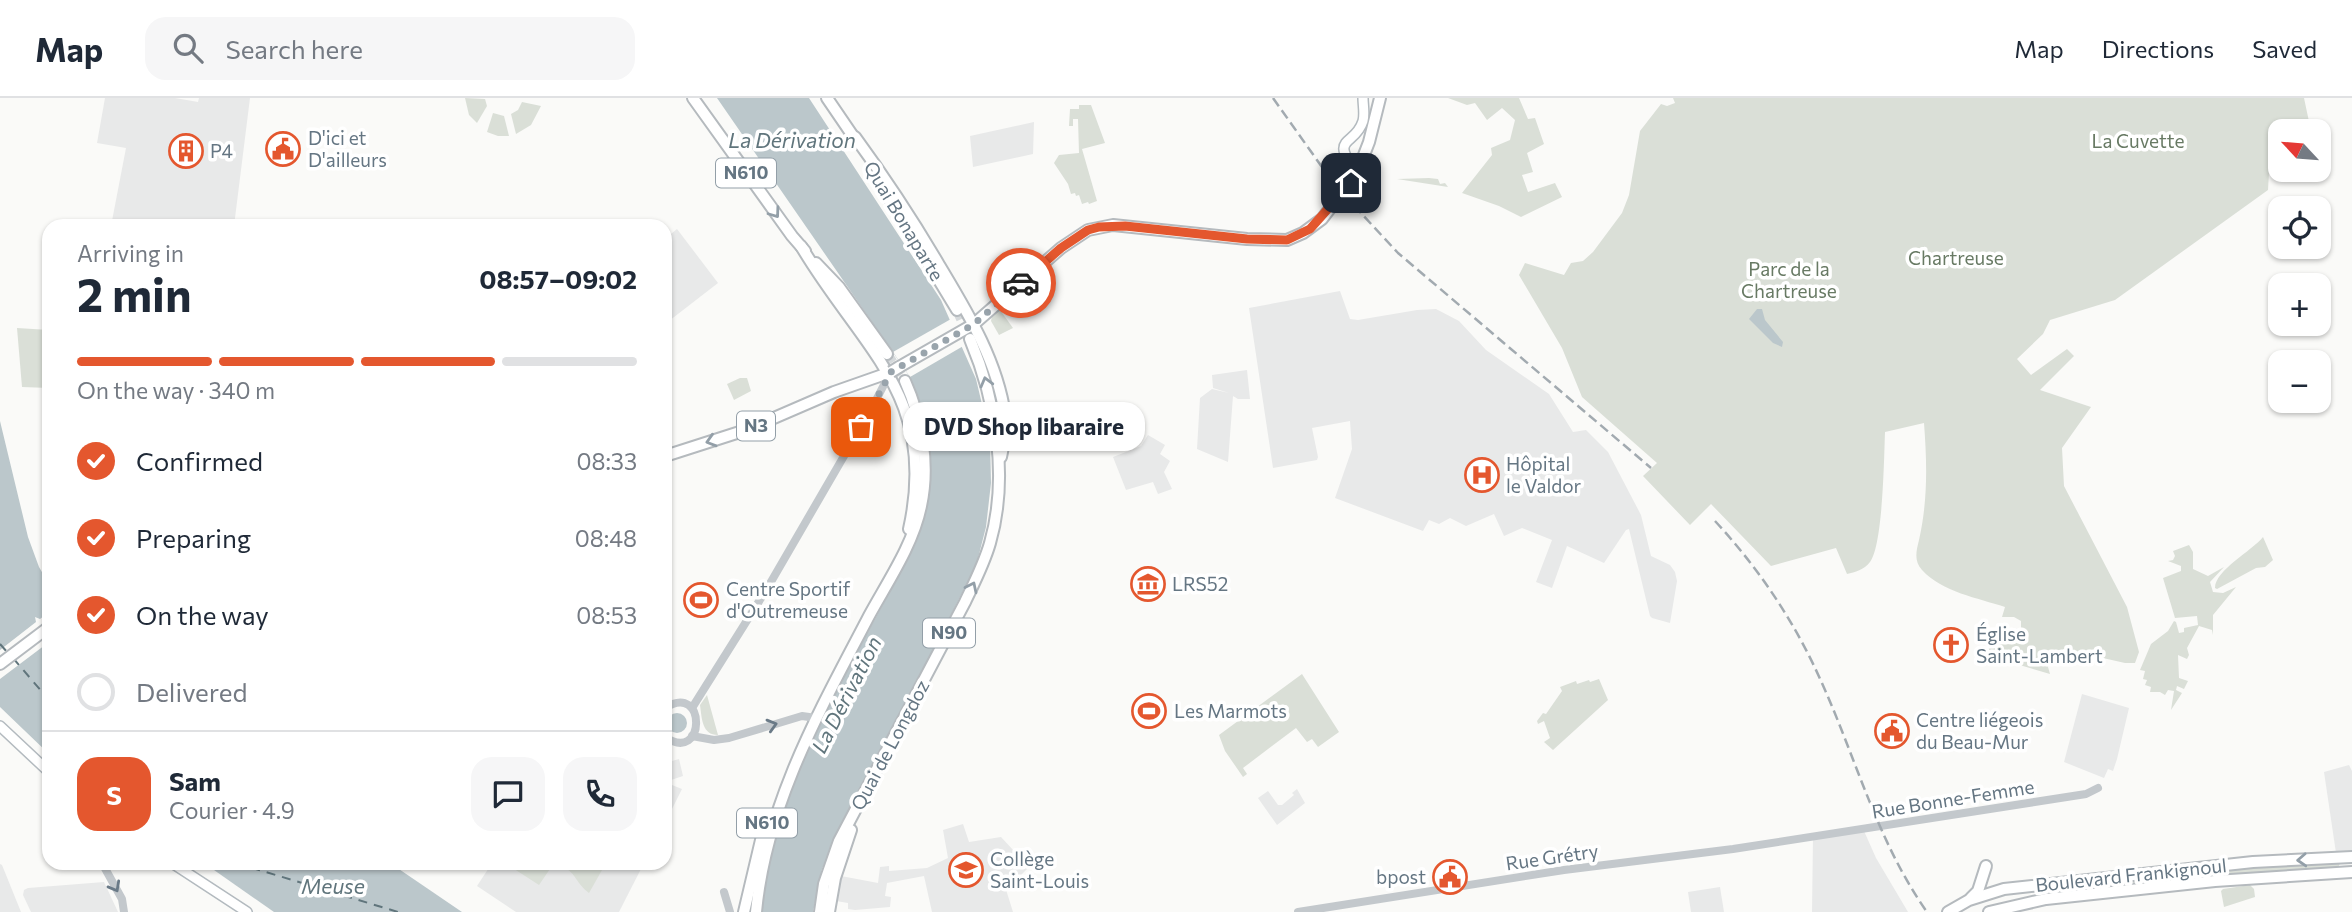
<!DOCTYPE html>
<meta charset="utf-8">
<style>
body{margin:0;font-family:Commissioner,sans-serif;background:#f6f6f7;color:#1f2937;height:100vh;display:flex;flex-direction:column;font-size:26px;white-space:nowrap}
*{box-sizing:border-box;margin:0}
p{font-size:23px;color:#747a83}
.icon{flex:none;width:38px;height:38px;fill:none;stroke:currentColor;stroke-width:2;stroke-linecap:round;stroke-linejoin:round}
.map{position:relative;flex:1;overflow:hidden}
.side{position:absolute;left:42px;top:121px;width:630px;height:651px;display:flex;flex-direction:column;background:#fff;border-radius:21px;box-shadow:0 2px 5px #0004}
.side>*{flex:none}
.needle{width:46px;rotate:296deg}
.buttons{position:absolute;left:2268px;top:21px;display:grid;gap:14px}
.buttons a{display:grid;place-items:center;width:63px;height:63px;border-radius:14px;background:#fff;box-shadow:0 2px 5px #0004;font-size:35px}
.pin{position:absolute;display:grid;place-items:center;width:60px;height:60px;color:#fff;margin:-30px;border-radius:14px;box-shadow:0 4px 10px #0006}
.courier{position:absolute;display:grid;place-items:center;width:70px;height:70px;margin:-35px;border:5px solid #e4572e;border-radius:50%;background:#fff;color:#222;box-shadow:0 2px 9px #0007}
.bubble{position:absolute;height:49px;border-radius:21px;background:#fff;box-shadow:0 2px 5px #0004;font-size:23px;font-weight:700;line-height:49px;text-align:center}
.headline em{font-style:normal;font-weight:700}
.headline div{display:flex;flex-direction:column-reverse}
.headline{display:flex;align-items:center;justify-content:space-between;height:119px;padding:0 35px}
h1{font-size:46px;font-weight:700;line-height:52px}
.bar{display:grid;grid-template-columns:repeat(4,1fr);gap:10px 7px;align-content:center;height:84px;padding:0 35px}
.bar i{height:9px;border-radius:5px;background:#e0e1e3}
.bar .selected{background:#e4572e}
.bar p{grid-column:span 4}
.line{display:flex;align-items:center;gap:18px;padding:0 35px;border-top:2px solid #e0e1e3}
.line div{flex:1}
.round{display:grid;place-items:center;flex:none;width:74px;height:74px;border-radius:21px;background:#f6f6f7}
ol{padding:0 35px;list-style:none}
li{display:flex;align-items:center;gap:21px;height:77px}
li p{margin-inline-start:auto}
li .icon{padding:7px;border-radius:50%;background:#e4572e;color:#fff;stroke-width:4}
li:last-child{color:#747a83}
li i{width:38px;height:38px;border:4px solid #e0e1e3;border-radius:50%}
header{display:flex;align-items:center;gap:42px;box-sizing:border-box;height:98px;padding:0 35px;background:#fff;border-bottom:2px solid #e0e1e3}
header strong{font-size:33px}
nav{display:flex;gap:38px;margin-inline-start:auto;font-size:24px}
.search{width:490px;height:63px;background:#f6f6f7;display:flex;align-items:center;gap:18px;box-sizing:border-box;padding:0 24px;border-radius:21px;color:#747a83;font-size:26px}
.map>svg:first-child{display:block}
.built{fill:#e8e9e9}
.green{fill:#dadfd7}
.water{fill:#bbc7cb}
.pier{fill:#fafaf8}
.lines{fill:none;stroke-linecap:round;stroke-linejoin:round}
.ferry{stroke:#60757c;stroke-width:2;stroke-dasharray:9 7;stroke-linecap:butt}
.primary-tunnel{stroke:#d5d9db;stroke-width:10;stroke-dasharray:10 5;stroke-linecap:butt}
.secondary-casing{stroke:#b3babf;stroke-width:12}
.primary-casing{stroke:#b5babe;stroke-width:14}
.tertiary{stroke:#c3c8cc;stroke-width:8}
.secondary{stroke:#fff;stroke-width:9}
.primary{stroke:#fff;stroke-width:10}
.rail{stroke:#a2aab0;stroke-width:2.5;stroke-dasharray:10 5;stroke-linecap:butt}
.primary-bridge-casing{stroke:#b5babe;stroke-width:14;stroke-linecap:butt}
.primary-bridge{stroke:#fff;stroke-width:10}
.oneway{stroke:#939fa8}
.oneway2{stroke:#6a7a87}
.done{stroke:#99a4ac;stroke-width:7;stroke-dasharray:0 12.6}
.route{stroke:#e4572e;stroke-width:9}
.labels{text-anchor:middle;stroke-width:7;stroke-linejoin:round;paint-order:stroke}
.shield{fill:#fff;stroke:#939fa8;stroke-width:2}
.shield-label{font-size:18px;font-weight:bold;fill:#657683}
.poi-label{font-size:19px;fill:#657683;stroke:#fff;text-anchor:start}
.park-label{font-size:19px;fill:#687a64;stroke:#fff}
.street-label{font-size:19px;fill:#657683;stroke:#fff}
.water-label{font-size:21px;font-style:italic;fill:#60757c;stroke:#fff}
</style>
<header>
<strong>Map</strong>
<div class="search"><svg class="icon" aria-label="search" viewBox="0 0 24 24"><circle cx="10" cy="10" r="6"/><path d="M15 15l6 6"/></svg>Search here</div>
<nav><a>Map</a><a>Directions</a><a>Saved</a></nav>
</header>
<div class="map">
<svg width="2352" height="814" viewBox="0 0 2352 814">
<rect width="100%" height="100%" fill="#fafaf8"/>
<g class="built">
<path d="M105 0H175L198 4 199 0H250L234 128H111L126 50 97 45Z"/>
<path d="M1034 24 1033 56 973 69 970 38Z"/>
<path d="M677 131 718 185 665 226V141Z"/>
<path d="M1340 193 1350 221 1358 222 1417 212 1436 211 1459 223 1486 252 1549 296 1573 334 1586 332 1608 354 1641 417 1651 458 1670 467 1675 474 1677 483 1670 525 1652 520 1650 518 1629 431 1626 432 1604 465 1567 448 1552 490 1536 484 1552 442 1522 430 1504 438 1494 416 1466 428 1450 420 1439 426 1429 422 1423 433 1335 400 1352 351 1350 323 1312 330 1318 359 1317 362 1273 370 1249 210Z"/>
<path d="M1247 272 1250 301H1238L1233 298 1228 364 1197 351 1200 300 1212 291 1229 295 1213 290 1212 277Z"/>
<path d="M1148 337 1165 347 1160 356 1170 363 1164 374 1172 391 1158 396 1153 384 1126 392 1113 359 1141 348Z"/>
<path d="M2082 596 2129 610 2117 661 2113 673 2108 671 2104 680 2064 664Z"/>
<path d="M679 661 683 678 671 682 672 687 682 691 665 725V665Z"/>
<path d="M2349 667 2352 673V754L2336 755 2324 674Z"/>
<path d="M1297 691 1305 705 1277 727 1258 700 1268 693 1278 707H1282L1294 697 1292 695Z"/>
<path d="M963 726 969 744 1001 739 1029 769 1020 778 1003 782 1013 814H932L924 778 887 785 885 798 891 799 890 809 855 812 848 811V805L836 803 841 778 878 785 880 769 889 768V773L927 770 948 760 943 732Z"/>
<path d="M1864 733 1876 760 1908 814H1812L1813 739Z"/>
<path d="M492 765H644L619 814H516L477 788Z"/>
<path d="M0 766 2 767 21 814H0Z"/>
<path d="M104 784 118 814H31L23 797 24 792 28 790Z"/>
<path d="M1720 789 1724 814H1691L1688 794Z"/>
</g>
<g class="green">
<path d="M465 0 485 1 487 8 477 25 469 17Z"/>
<path d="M1448 0H1519L1528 21 1535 20 1544 46 1527 55 1533 74 1522 77 1528 94 1555 85 1562 99 1521 119 1499 108 1462 95 1492 57 1491 50 1510 42 1515 22 1502 10 1487 22 1475 5 1467 7Z"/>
<path d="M1673 0H2304L2311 33H2280V70L2269 74 2268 92 2115 202 2050 222 2043 236 2017 261 2031 277 2067 251 2074 258 2040 292 2091 309 2062 350 2064 388 2127 509 2139 554 2135 565H2125L2063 551 2060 563H2050L2048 569 2050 576 1986 557 1997 536 2017 537 2021 531V523L2014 519H2002L2005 509C1978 500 1942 494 1922 472 1914 463 1916 454 1919 442 1928 402 1927 365 1924 325L1885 334C1884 360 1883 447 1870 464 1864 472 1855 474 1847 476L1836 450 1771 468 1711 406 1690 427 1643 378 1657 365 1582 299 1562 250 1519 177 1525 165 1564 177 1571 165 1583 163 1593 154 1622 115 1629 97 1640 33 1661 6 1667 8 1675 5Z"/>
<path d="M522 4 541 8 531 27 516 36 511 16 518 12Z"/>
<path d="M1079 7H1091L1105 45 1082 51 1097 103 1089 106 1088 104 1082 106 1079 97 1076 98 1075 95 1071 96 1068 86 1054 65 1059 57 1079 55 1078 21H1073V28H1069L1070 11H1079Z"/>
<path d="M493 15 504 18 509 38H498L487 34Z"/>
<path d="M1429 80 1438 81 1440 86 1445 85 1448 89 1397 81Z"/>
<path d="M1000 212 1013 230 999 237 991 223 992 218Z"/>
<path d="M17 230 49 232V290L22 289Z"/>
<path d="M740 280H747L751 293 734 302 727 286Z"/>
<path d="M2263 439 2273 462 2265 469 2256 470 2217 491 2215 490C2215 472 2252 453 2263 439Z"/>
<path d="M2189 447 2193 454V471L2208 478 2224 469 2210 484 2213 494 2223 495 2236 489 2213 517V537L2212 532 2199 528 2187 550 2189 557 2187 561 2178 557 2179 580 2188 583 2184 591 2177 588 2176 592 2182 595 2171 612 2174 593 2168 592 2165 597 2160 594H2150L2151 589 2145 587 2147 582 2143 581 2145 573 2140 572 2151 546 2168 533 2174 523 2176 524 2179 535 2184 534V530L2198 527 2197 518 2175 520 2163 480 2181 473V468L2168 463 2173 462 2175 458 2173 453Z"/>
<path d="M1302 576 1339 634 1318 649 1312 641 1307 644 1296 630 1243 670 1247 676 1243 679 1225 653 1219 637Z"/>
<path d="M1599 581 1608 602 1553 652 1544 644 1550 640 1544 623 1538 626 1537 623 1543 615 1546 616 1562 593 1560 589 1576 583 1577 586 1589 582 1590 584Z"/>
<path d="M707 597 718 637C702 637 702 621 700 607Z"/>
<path d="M505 765H606L589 795C577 786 576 777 566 770L564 772 552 768 539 787Z"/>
<path d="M2340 765 2338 770 2264 774 2043 796 2044 794 2089 789 2102 784 2277 766Z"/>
<path d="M2250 787 2254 791 2255 799 2224 809 2221 793 2223 791Z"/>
</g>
<g class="water">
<path d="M717 0H809L941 202 976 281 990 340 991 385 986 429 976 468 834 745 822 771 813 814H761C765 781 771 747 782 715 815 614 878 527 920 431 936 381 931 327 910 279Z"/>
<path d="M1757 211H1762L1765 222 1783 244 1782 249 1773 245 1749 221Z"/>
<path d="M0 323 28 439 39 469 49 486V656L0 609Z"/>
<circle cx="677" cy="625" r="10"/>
<path d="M204 765H390L462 814H274Z"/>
</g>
<g class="pier">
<path d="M951 221 965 247 910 279 893 254Z"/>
<path d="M49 514V544L0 581V552L36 524 35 519 40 521Z"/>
</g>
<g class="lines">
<g class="ferry">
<path d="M0 546 7 554"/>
<path d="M13 560 49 602"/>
<path d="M236 765 398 814"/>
</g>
<g class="primary-tunnel">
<path d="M957 212 969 238"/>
<path d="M887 256 905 283"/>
</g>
<g class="secondary-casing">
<g id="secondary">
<path d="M1357 75C1328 37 1355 49 1363 23 1365 16 1363 7 1363 0"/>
<path d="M0 628 49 674"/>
<path d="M172 765 247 814"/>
</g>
</g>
<g class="primary-casing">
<g id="primary">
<path d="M693 0 792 138 805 153"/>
<path d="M827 0 857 44"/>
<path d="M855 39C885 80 912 121 938 165 966 212 997 261 1005 317 1007 331 1004 345 1001 359"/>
<path d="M888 98 957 212"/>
<path d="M801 148C861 250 939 297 909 431"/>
<path d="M816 165 839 189 887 256"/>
<path d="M899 269 974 226 1061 150 1088 132 1113 127 1247 141 1287 142 1303 135 1322 121 1357 75 1369 44 1380 0"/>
<path d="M665 358 746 332 834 294 891 274"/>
<path d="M0 566 49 529"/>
<path d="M1971 800 1978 793 1986 768"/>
<path d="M744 814 761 742"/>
<path d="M756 814C766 706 820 612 869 518 888 483 913 447 921 408 930 367 922 321 905 283"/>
<path d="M820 814 824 786 839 743 965 504C974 485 984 466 990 445 1009 379 996 303 970 241"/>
<path d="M829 814 835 780 851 732"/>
<path d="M1948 814 1969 802 2004 791 2253 764 2352 759"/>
<path d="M1989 814 2046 801 2215 783 2352 774"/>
</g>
</g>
<g class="tertiary">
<path d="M665 610C707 583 706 667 665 639"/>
<path d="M692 610 768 489 873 308 889 277"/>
<path d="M692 638 714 642 729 640 802 618 816 620"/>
<path d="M102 765 122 801 124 814"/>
<path d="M724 794 730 814"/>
<path d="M1298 814 1564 772 1733 751 2086 696 2098 690"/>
</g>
<use href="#secondary" class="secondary"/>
<use href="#primary" class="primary"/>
<g class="rail">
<path d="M1273 0 1334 86 1398 155 1651 370"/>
<path d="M1715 423C1762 474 1798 529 1825 592 1858 667 1879 746 1927 814"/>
</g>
<g class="primary-bridge-casing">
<path id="primary-bridge" d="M891 274 899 269"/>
</g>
<use href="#primary-bridge" class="primary-bridge"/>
</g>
<defs><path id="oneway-chevron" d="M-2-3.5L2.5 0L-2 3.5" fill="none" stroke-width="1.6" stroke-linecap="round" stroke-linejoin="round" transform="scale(1.75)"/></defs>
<g class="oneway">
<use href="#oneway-chevron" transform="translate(775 115) rotate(54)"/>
<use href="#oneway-chevron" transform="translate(986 284) rotate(-105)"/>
<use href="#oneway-chevron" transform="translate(711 343) rotate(163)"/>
<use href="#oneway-chevron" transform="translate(972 489) rotate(-64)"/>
<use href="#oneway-chevron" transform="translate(2302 762) rotate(177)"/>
</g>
<g class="oneway2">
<use href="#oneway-chevron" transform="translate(772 627) rotate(-16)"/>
<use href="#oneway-chevron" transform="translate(115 789) rotate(61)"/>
</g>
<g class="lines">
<path class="done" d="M861 329 891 274 974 226 1021 185"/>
<path class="route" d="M1021 185 1061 150 1088 132 1099 129 1125 128 1247 141 1287 142 1310 131 1351 85"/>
</g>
<defs>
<g id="civic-ring" transform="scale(1.75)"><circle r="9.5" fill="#fff" stroke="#e4572e" stroke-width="1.5"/><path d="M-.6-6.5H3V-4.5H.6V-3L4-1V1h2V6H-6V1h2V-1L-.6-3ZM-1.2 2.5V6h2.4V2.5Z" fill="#e4572e"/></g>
<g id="building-ring" transform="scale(1.75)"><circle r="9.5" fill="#fff" stroke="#e4572e" stroke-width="1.5"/><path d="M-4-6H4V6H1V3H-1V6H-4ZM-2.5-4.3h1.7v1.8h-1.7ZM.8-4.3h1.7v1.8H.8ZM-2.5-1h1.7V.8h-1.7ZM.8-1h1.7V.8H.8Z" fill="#e4572e"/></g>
<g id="hospital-ring" transform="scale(1.75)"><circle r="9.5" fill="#fff" stroke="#e4572e" stroke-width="1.5"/><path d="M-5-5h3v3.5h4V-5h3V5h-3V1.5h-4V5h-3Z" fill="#e4572e"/></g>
<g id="museum-ring" transform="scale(1.75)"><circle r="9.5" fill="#fff" stroke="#e4572e" stroke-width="1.5"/><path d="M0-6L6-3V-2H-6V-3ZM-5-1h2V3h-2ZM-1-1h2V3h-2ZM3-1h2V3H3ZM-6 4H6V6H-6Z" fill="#e4572e"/></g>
<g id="stadium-ring" transform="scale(1.75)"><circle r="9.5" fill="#fff" stroke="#e4572e" stroke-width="1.5"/><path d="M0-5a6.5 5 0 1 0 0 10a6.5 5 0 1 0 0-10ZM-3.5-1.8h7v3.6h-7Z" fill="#e4572e"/></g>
<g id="church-ring" transform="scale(1.75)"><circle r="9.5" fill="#fff" stroke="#e4572e" stroke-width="1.5"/><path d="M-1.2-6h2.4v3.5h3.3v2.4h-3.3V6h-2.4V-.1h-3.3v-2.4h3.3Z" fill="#e4572e"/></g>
<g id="school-ring" transform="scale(1.75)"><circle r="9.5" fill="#fff" stroke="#e4572e" stroke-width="1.5"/><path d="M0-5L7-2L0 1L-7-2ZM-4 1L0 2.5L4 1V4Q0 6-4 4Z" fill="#e4572e"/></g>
</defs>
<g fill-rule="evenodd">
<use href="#civic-ring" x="283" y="51"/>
<use href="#building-ring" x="186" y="53"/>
<use href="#hospital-ring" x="1482" y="377"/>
<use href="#museum-ring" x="1148" y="486"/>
<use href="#stadium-ring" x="701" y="502"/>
<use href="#church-ring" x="1951" y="547"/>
<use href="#stadium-ring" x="1149" y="613"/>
<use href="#civic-ring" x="1892" y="633"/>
<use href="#school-ring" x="966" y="772"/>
<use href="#civic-ring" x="1450" y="779"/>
</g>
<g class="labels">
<g class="shield">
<rect x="716" y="60.5" width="60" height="29" rx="5"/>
<rect x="737" y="313.5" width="38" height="29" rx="5"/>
<rect x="923" y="520.5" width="52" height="29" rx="5"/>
<rect x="737" y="710.5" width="60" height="29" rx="5"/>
</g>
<g class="shield-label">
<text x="746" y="81">N610</text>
<text x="756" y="334">N3</text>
<text x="949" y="541">N90</text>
<text x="767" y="731">N610</text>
</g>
<g class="poi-label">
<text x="308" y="47">D'ici et<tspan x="308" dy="22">D'ailleurs</tspan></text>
<text x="210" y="60">P4</text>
<text x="1506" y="373">Hôpital<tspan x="1506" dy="22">le Valdor</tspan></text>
<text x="1172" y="493">LRS52</text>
<text x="726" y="498">Centre Sportif<tspan x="726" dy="22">d'Outremeuse</tspan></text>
<text x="1976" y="543">Église<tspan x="1976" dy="22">Saint-Lambert</tspan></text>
<text x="1174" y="620">Les Marmots</text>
<text x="1916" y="629">Centre liégeois<tspan x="1916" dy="22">du Beau-Mur</tspan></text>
<text x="990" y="768">Collège<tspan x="990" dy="22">Saint-Louis</tspan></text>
<text x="1426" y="786" text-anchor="end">bpost</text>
</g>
<g class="park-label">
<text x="2138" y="50">La Cuvette</text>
<text x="1956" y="167">Chartreuse</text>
<text x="1789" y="178">Parc de la<tspan x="1789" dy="22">Chartreuse</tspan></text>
</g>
<g class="street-label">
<text transform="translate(904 123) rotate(59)" y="7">Quai Bonaparte</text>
<text transform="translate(890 647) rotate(-62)" y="7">Quai de Longdoz</text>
<text transform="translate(1953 701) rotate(-9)" y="7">Rue Bonne-Femme</text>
<text transform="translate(1552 759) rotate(-8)" y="7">Rue Grétry</text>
<text transform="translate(2131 777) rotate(-6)" y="7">Boulevard Frankignoul</text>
</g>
<g class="water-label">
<text x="792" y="50">La Dérivation</text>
<text transform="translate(847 597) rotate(-63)" y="7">La Dérivation</text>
<text x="333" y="796">Meuse</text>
</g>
</g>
</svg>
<div class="buttons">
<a><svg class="needle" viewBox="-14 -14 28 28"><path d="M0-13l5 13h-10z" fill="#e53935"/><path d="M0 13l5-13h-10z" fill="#747a83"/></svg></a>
<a><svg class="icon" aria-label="locate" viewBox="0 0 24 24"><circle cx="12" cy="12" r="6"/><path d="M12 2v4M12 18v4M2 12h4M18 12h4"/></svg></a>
<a>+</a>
<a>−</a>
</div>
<div class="pin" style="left:861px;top:329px;background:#ea580c"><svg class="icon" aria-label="bag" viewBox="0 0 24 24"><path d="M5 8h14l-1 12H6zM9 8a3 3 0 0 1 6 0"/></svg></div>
<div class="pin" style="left:1351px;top:85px;background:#1f2937"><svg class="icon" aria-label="home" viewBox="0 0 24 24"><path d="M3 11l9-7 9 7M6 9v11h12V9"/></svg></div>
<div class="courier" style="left:1021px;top:185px"><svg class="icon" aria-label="car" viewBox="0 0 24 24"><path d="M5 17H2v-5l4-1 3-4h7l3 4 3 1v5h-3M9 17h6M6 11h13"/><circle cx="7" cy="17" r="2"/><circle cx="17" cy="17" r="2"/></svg></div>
<div class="bubble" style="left:903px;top:304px;width:242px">DVD Shop libaraire</div>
<section class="side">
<div class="headline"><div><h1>2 min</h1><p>Arriving in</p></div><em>08:57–09:02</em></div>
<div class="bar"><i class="selected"></i><i class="selected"></i><i class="selected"></i><i></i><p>On the way · 340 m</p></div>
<ol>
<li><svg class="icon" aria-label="check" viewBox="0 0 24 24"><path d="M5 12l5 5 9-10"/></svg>Confirmed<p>08:33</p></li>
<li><svg class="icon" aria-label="check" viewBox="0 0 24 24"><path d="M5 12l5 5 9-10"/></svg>Preparing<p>08:48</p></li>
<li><svg class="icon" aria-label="check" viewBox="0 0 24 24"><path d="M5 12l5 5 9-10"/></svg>On the way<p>08:53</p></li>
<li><i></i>Delivered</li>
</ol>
<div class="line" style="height:126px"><b class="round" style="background:#e4572e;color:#fff">S</b><div><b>Sam</b><p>Courier · 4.9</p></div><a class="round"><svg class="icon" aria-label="chat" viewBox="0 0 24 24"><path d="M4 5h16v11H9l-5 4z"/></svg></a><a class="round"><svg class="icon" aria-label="phone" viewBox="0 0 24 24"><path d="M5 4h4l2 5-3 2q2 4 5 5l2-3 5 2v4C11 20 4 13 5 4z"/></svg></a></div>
</section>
</div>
